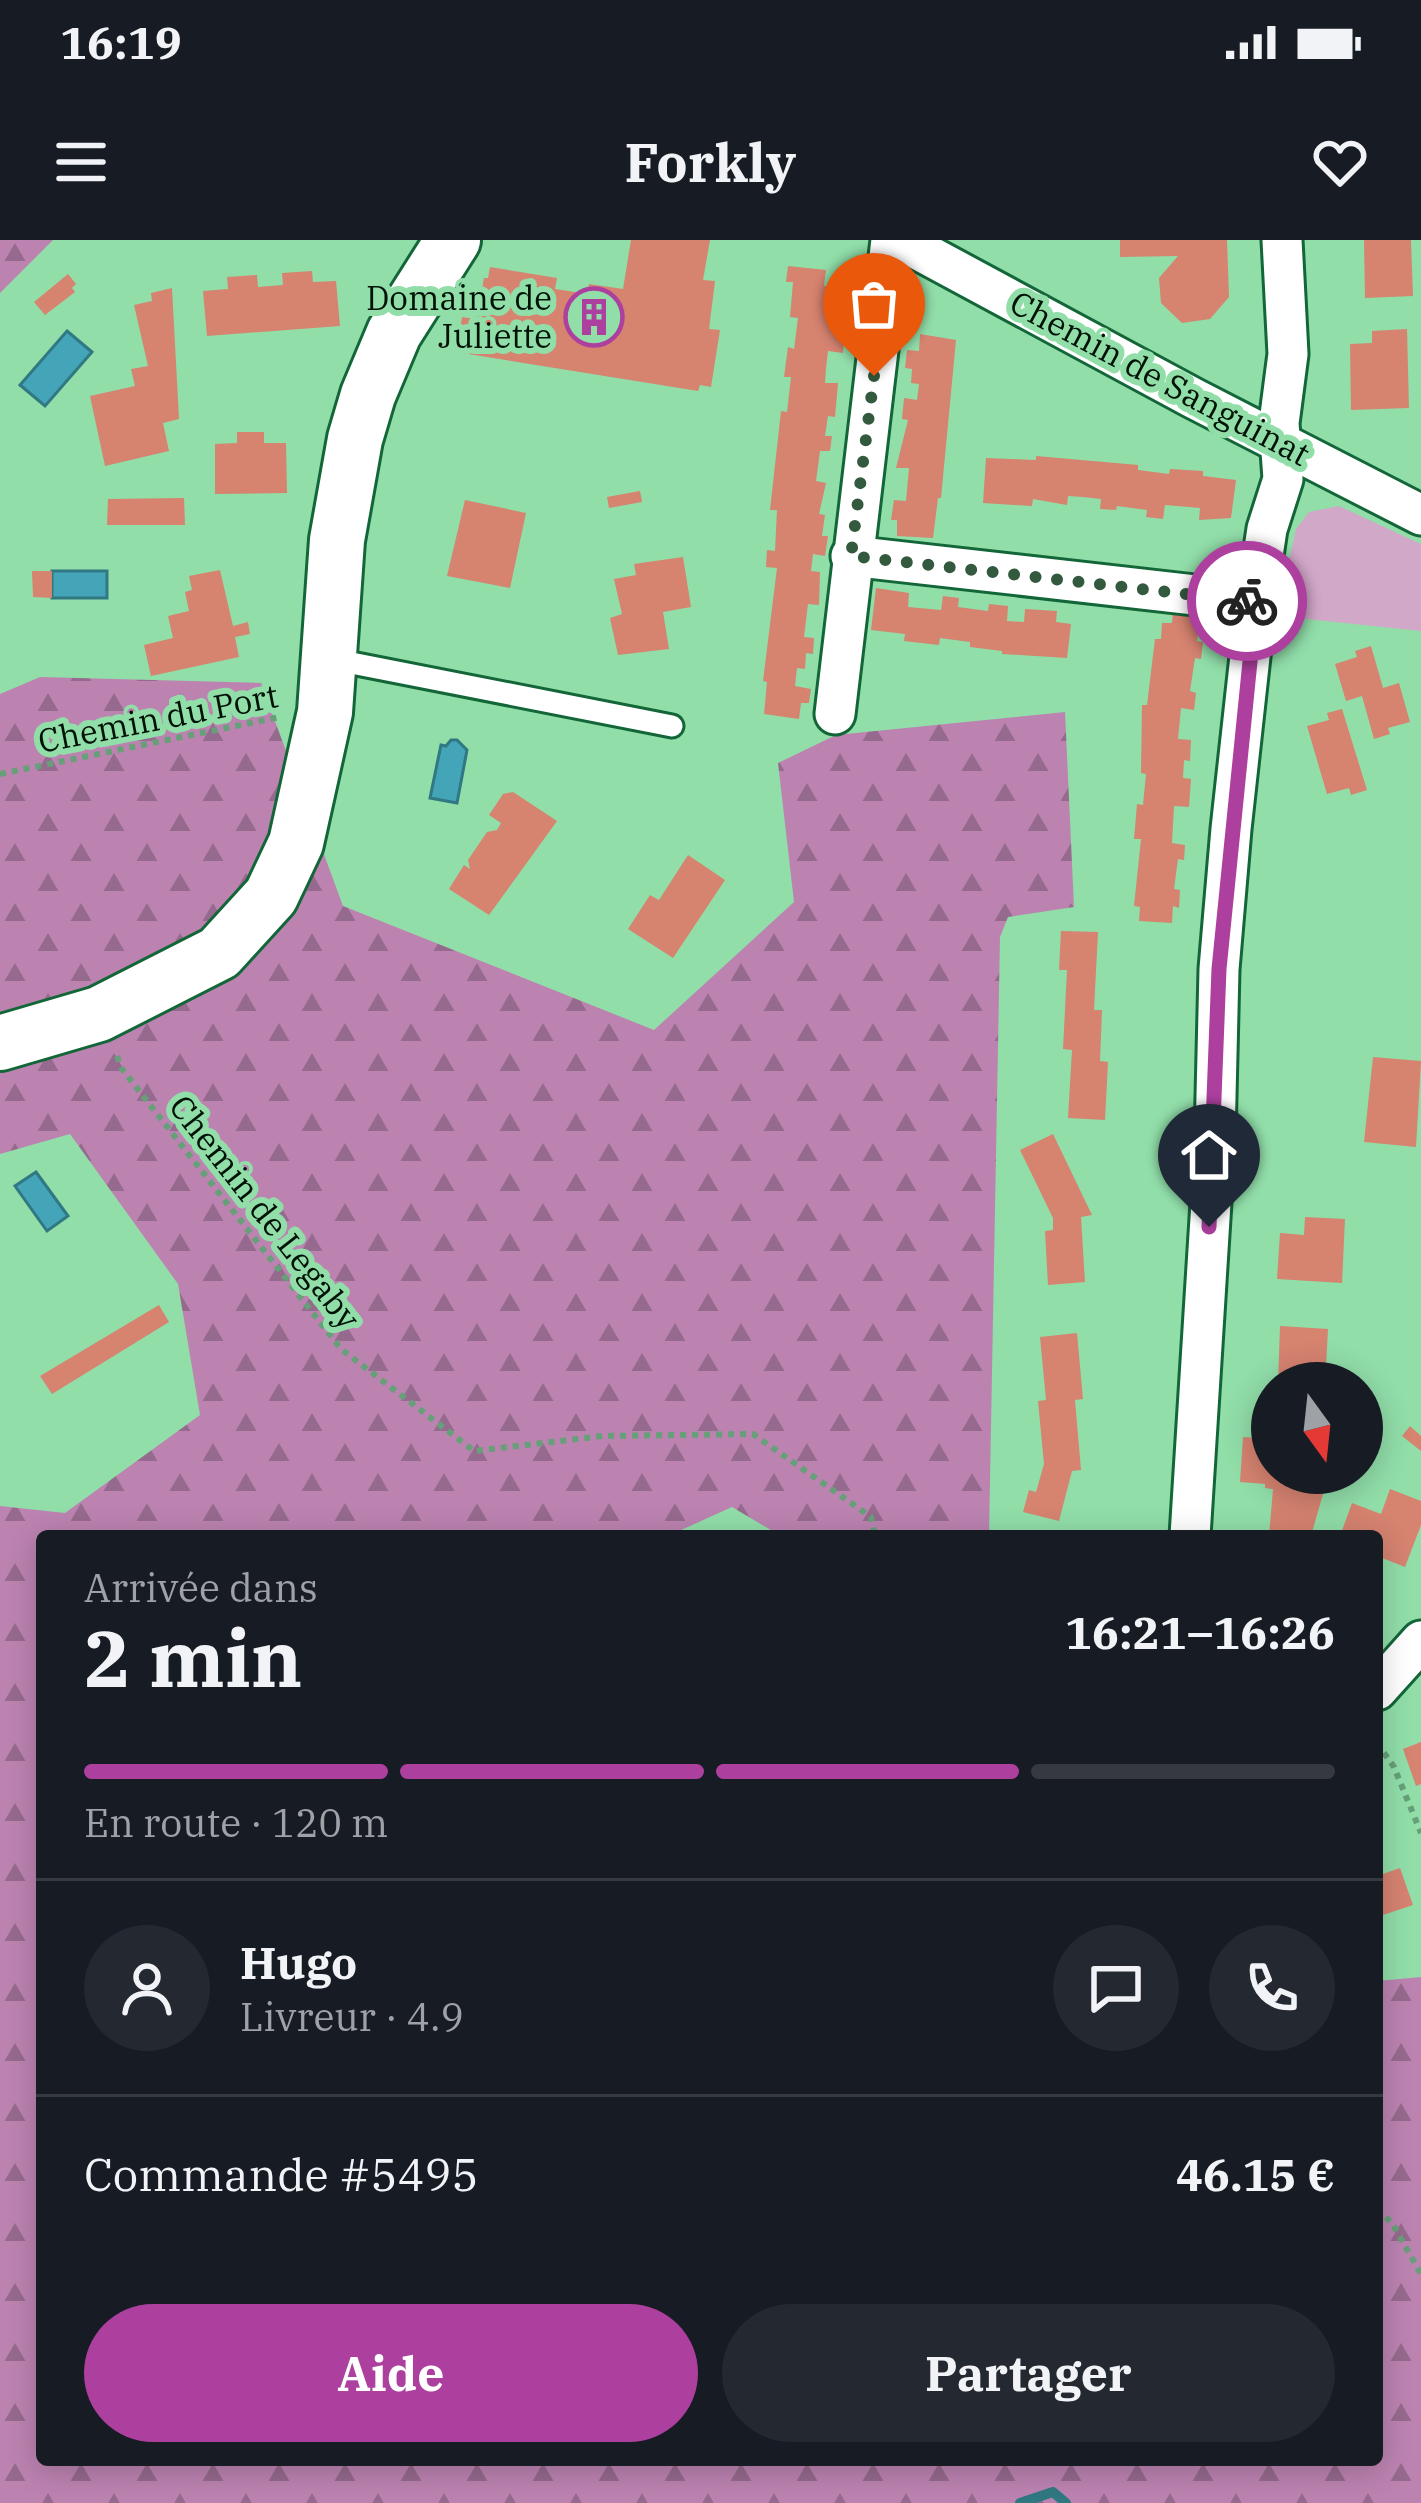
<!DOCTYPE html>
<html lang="fr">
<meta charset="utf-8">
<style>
body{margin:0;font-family:"IBM Plex Serif",serif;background:#242831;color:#f1f3f6;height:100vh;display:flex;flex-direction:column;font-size:45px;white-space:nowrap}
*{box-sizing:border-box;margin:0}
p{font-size:39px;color:#9ea1a6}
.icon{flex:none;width:66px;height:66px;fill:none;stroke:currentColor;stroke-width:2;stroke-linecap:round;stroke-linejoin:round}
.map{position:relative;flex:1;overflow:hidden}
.panel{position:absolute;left:36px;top:1290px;width:1347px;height:936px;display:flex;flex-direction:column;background:#171b24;border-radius:12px;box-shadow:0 6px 30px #0003}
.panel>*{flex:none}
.needle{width:78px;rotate:165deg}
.fabs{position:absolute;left:1251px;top:1122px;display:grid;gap:24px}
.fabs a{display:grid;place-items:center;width:132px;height:132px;border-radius:50%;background:#171b24;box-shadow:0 6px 30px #0003;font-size:60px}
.pin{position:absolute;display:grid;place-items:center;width:102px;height:102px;color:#fff;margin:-123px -51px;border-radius:50% 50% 50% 0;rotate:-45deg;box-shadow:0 0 12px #0007}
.pin .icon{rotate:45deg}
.courier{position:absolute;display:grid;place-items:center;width:120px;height:120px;margin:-60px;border:9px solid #ad409e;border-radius:50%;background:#fff;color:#222;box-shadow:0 3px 15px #0007}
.headline em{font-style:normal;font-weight:800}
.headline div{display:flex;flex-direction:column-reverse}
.headline{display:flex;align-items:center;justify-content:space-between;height:204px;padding:0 48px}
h1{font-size:78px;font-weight:800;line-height:90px}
.bar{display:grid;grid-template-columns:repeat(4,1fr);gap:18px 12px;align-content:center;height:144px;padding:0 48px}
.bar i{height:15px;border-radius:9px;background:#363941}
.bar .selected{background:#ad409e}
.bar p{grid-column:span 4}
.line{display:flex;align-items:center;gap:30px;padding:0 48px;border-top:3px solid #363941}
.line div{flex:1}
.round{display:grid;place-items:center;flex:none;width:126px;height:126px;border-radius:63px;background:#242831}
.action{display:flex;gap:24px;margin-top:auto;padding:24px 48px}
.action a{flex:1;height:138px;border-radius:72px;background:#ad409e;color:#fff;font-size:48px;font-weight:800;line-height:138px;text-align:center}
.action a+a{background:#242831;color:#f1f3f6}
.status{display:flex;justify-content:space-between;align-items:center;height:84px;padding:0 60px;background:#171b24;direction:ltr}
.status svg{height:33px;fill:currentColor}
header{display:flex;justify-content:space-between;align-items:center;height:156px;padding:0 48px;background:#171b24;font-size:54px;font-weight:800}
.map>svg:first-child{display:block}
.grass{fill:#d2a8c9}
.forest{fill:url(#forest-firs)}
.water{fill:#44a4b8;stroke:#307882;stroke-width:3}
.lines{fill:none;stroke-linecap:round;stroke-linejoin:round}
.stream{stroke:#307882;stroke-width:10}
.building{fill:#d68370}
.service-casing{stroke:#126638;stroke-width:27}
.minor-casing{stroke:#126638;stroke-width:45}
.secondary-casing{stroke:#126638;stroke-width:60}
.path{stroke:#65a078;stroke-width:6;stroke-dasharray:6 6;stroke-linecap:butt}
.service{stroke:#fff;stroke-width:21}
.minor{stroke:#fff;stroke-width:39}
.secondary{stroke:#fff;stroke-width:54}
.done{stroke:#33593e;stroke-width:12;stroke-dasharray:0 21.6}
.route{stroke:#ad409e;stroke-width:15}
.labels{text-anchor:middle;stroke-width:12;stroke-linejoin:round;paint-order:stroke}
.poi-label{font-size:33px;fill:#001205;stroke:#91dea9;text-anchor:end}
.street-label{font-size:33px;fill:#001205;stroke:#91dea9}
</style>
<div class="status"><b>16:19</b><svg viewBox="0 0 49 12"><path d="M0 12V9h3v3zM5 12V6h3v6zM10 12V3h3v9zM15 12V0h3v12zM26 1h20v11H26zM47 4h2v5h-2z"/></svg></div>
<header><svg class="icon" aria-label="menu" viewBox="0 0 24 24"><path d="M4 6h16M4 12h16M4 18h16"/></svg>Forkly<svg class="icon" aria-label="heart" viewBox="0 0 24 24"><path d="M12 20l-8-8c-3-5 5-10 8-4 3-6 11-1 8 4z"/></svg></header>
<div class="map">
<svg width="1421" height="2263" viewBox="0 0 1421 2263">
<defs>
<pattern id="forest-firs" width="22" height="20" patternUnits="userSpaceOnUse" patternTransform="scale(3)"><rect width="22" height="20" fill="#bc83b1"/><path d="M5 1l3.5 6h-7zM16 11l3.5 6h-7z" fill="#966a8e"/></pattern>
</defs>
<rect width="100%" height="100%" fill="#91dea9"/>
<path class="grass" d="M1339 266 1421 304V391L1277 376 1296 289 1309 272Z"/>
<g class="forest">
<path d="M0 0H53L0 53Z"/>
<path d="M40 437 261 443 343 666 654 790 794 662 778 523 836 495 1065 472 1074 667 1008 677 1000 697 989 1296H781L732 1267 668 1296H42V2220H1377V1741L1421 1737V2263H0V1266L65 1273 200 1175 178 1044 70 894 0 914V454Z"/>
</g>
<g class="water">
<path d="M67 91 92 112 45 166 20 145Z"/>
<rect x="52" y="331" width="55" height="27"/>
<path d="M451 500H457L467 510 457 563 430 558 441 505 446 506Z"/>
<path d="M36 932 68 976 47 991 15 946Z"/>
</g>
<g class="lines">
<path class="stream" d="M1020 2263 1053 2252 1066 2263"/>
</g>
<g class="building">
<path d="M631 0H710L703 40 715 41 709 89 720 90 711 147 700 145 698 151 456 112 462 77 476 79 484 38H488L490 27 557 38 555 49 588 54 589 44 623 49Z"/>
<path d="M1120 0H1227L1229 57 1210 79 1182 83 1161 63 1159 38 1178 16 1120 17Z"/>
<path d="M1364 0H1411L1413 56 1365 58Z"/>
<path d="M788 26 826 30 824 46 838 47 836 63H831L830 81 840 83 839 99H844L843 113 828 111 826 128 825 143H838L835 177 828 176 825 196H832L830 211H820L816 241 826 243 819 274 825 275 822 296H828L825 316 813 314 811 331 820 332 819 365 808 364 804 397 814 398 813 414 806 413 805 429 797 428 795 446 811 449 809 463H801L799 479 764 474 767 442 763 441 777 328 766 327 767 310 775 311 777 270H770L781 171 787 172 791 137H784L788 107 794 109 798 78 790 77 793 42H786Z"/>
<path d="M312 31 313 42 336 41 340 86 207 96 203 51 228 49 227 37 257 35 258 47 283 45 282 33Z"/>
<path d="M68 34 76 44 72 48 75 52 45 75 34 62Z"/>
<path d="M172 48 179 179 163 183 169 211 105 226 90 156 135 146 131 129 148 126 134 65 152 61 151 53Z"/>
<path d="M1407 89 1409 168 1351 170 1350 104 1372 103V91Z"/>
<path d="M920 94 956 100 941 258H938L933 298 897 296V280H891L894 260 906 261 909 228H896L908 180 902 179 904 158 917 160 919 144 911 143 912 129 905 128 907 110 919 111Z"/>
<path d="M237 192H264V203H286L287 253 215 254V204L237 203Z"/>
<path d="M1036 216 1138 225V230L1169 234 1170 229 1203 231V236L1236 240 1231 278 1199 280 1200 268 1165 265 1163 279 1146 277 1147 270 1117 266 1116 270 1100 269 1101 259 1083 257 1068 256 1067 265 1033 259 1032 266 983 263 986 218 1036 220Z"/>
<path d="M640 251 642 262 609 268 607 257Z"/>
<path d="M184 258 185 285H107L108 259Z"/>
<path d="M465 260 526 273 510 348 447 336Z"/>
<path d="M683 317 691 367 663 372 669 409 618 415 610 378 622 374 614 339 636 335 634 324Z"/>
<path d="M220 330 233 386 248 382 250 394 235 397 239 417 151 436 144 405 173 398 168 376 189 371 185 352 192 350 189 336Z"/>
<path d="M32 331H52V358L33 357Z"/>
<path d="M876 348 909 353 908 367 941 370 943 356 959 358 958 367 988 371 989 364 1008 366 1007 381 1024 382 1025 369 1057 371 1056 382 1071 384 1067 418 1002 414V411L970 407V402L940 398 939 405 904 401 905 394 871 390Z"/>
<path d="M1173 372 1195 375 1194 384H1199L1197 401 1203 402 1201 419 1195 418 1190 451 1196 453 1194 470 1181 468 1178 499 1191 500 1190 521 1184 520 1183 538 1191 539 1189 567 1174 566 1172 603 1185 605 1184 620 1178 619 1174 649 1180 650 1179 668 1173 666 1172 683 1139 681 1140 667 1134 666 1141 599H1134L1137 564 1143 565 1146 534 1141 533 1142 465H1147L1155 399H1161L1162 383H1172Z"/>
<path d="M1371 406 1383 448 1399 443 1410 482 1388 488 1390 494 1374 499 1362 456 1346 461 1335 424 1357 417 1355 411Z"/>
<path d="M1342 469 1367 550 1351 555 1349 548 1327 554 1307 486 1329 480 1327 473Z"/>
<path d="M513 552 557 581 489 675 449 649 464 625 470 629 468 620 487 592 497 590 501 583 489 575 503 554Z"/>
<path d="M688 615 725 640 673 718 628 689 650 655 659 660Z"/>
<path d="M1061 691 1098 692 1094 770H1102L1100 821 1108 822 1105 880 1068 878 1072 810 1063 809 1067 730H1059Z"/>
<path d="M1373 817 1421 821 1416 907 1364 902Z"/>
<path d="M1053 894 1092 975 1081 977 1085 1042 1048 1045 1045 991 1053 990V978L1020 910Z"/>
<path d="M1305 977 1345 979 1342 1043 1277 1039 1280 993 1304 995Z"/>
<path d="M159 1065 169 1082 52 1154 40 1136Z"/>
<path d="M1280 1086 1328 1089 1325 1143H1278Z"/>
<path d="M1077 1093 1083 1159 1075 1160 1081 1230 1072 1231 1059 1281 1023 1272 1029 1250 1036 1252 1044 1224 1038 1161 1046 1160 1040 1097Z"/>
<path d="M1410 1186 1421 1196V1211L1402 1196Z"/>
<path d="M1243 1197 1272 1199V1233H1329L1311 1296H1269L1273 1249 1265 1248V1244L1240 1242Z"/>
<path d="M1390 1249 1421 1261V1285L1405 1327 1377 1316V1296H1340L1352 1263 1381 1274Z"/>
<path d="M1421 1502V1544L1416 1546 1403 1509Z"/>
<path d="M1400 1628 1413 1665 1377 1677V1636Z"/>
</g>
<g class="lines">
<g class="service-casing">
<path id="service" d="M331 419 672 486"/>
</g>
<g class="minor-casing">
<g id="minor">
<path d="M900 0 1193 158 1421 275"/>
<path d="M851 316 1256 362"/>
<path d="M835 474 891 0"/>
<path d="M1190 1296 1215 899 1219 729 1231 589 1256 362 1267 289 1283 239 1279 183 1288 114 1282 0"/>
<path d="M1377 1450 1421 1401"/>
</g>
</g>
<g class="secondary-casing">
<path id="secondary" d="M0 803 99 774 219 713 271 656 296 603 325 472 337 300 355 199 368 155 394 93 453 0"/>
</g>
<g class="path">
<path d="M0 534 280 477"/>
<path d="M117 816 122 829 341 1109 474 1211 603 1196 753 1194 871 1277 875 1296"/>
<path d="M1377 1503 1394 1527 1421 1593"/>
<path d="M1377 1969 1392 1983 1421 2034"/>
</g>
<use href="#service" class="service"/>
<use href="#minor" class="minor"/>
<use href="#secondary" class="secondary"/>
</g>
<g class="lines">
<path class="done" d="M874 136 851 316 1247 361"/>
<path class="route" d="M1209 987 1219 729 1256 362 1247 361"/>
</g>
<defs>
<g id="building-ring" transform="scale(3)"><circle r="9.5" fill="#91dea9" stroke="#ad409e" stroke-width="1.5"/><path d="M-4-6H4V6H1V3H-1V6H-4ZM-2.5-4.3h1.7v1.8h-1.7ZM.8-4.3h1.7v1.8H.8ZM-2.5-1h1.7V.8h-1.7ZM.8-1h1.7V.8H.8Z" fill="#ad409e"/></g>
</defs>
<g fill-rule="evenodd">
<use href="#building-ring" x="594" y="77"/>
</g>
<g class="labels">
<g class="poi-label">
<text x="552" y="70">Domaine de<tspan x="552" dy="38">Juliette</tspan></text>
</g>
<g class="street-label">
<text transform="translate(1160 138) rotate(28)" y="12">Chemin de Sanguinat</text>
<text transform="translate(158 478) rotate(-11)" y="12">Chemin du Port</text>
<text transform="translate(265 972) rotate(52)" y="12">Chemin de Legaby</text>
</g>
</g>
</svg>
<div class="fabs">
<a><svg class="needle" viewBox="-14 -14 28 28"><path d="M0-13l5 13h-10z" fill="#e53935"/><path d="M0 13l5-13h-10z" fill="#9ea1a6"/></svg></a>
</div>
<div class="pin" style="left:874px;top:136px;background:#ea580c"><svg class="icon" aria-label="bag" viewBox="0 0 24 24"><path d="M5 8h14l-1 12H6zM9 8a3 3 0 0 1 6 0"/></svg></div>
<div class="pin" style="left:1209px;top:987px;background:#1f2937"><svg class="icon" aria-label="home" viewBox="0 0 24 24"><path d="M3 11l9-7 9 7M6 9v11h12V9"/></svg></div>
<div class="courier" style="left:1247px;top:361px"><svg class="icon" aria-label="bike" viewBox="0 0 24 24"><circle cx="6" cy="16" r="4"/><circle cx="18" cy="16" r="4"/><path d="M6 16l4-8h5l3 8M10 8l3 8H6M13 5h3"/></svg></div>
<section class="panel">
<div class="headline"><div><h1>2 min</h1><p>Arrivée dans</p></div><em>16:21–16:26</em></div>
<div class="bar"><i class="selected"></i><i class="selected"></i><i class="selected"></i><i></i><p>En route · 120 m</p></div>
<div class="line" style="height:216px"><a class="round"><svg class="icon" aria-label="person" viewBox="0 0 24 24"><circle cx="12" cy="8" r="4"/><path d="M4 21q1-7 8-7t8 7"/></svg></a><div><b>Hugo</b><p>Livreur · 4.9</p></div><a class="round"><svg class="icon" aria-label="chat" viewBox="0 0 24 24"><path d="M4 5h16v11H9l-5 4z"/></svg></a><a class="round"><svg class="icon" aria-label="phone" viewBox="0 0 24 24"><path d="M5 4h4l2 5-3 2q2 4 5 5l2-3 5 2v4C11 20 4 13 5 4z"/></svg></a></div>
<div class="line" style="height:156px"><div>Commande #5495</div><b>46.15 €</b></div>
<div class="action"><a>Aide</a><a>Partager</a></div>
</section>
</div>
